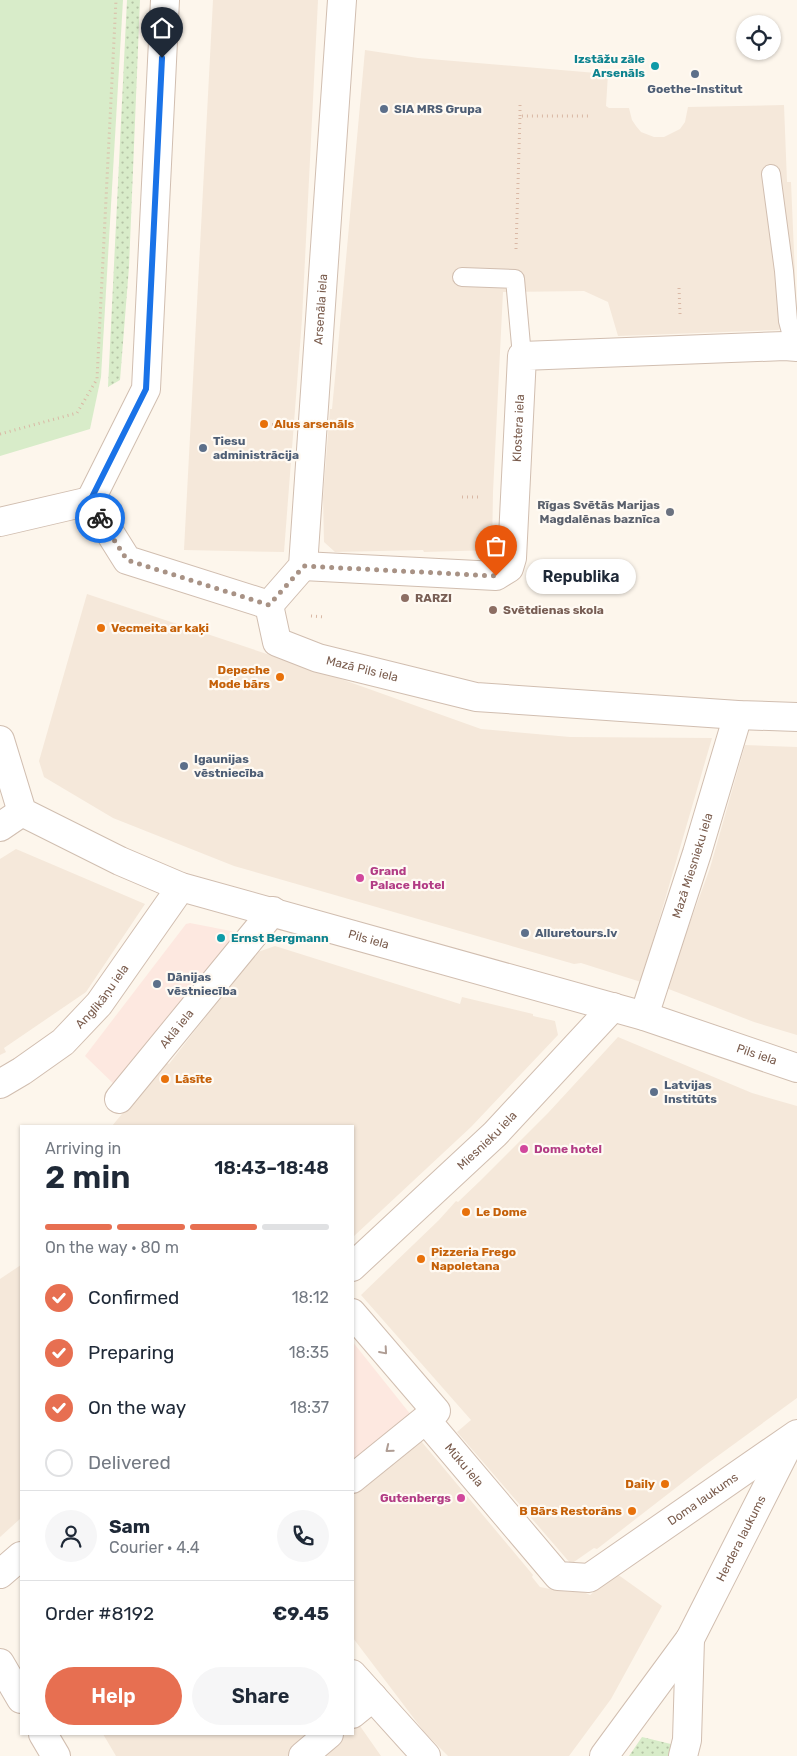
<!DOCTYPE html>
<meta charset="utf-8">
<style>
body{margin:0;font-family:Rubik,sans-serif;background:#f6f6f7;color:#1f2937;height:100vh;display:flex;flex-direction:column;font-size:19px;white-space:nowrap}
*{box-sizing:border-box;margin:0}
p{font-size:16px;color:#747a83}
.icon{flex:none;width:28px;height:28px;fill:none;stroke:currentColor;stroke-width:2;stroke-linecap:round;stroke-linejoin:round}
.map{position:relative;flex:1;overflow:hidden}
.drawer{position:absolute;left:20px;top:1125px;width:334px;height:610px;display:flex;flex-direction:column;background:#fff;border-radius:0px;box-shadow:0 1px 4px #0004}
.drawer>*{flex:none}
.buttons{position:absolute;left:736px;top:15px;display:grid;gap:10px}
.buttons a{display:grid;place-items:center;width:45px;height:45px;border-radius:50%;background:#fff;box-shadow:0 1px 4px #0004;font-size:25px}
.pin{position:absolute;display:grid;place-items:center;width:42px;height:42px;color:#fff;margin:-51px -21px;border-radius:50% 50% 50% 0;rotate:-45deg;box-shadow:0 0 5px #0007}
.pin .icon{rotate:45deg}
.courier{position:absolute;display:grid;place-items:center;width:50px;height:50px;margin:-25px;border:4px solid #1a73e8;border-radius:50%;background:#fff;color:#222;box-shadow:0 1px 6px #0007}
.bubble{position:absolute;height:35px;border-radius:18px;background:#fff;box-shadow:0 1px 4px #0004;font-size:16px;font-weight:600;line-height:35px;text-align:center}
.head em{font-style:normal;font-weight:600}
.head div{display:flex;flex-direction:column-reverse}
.head{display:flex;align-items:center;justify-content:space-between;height:85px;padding:0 25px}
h1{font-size:32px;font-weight:600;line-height:38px}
.bar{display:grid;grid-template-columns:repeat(4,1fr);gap:8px 5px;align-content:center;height:60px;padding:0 25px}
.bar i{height:6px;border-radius:4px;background:#e0e1e3}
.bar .on{background:#e76f51}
.bar p{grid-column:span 4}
.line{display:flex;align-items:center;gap:12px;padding:0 25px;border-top:1px solid #e0e1e3}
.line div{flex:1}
.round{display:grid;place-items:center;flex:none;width:52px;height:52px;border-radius:26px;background:#f6f6f7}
ol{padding:0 25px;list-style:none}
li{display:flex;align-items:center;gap:15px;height:55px}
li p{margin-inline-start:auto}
li .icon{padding:5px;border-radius:50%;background:#e76f51;color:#fff;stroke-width:4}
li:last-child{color:#747a83}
li i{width:28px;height:28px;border:2px solid #e0e1e3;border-radius:50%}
.cta{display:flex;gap:10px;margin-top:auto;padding:10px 25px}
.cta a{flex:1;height:58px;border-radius:30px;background:#e76f51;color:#fff;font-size:20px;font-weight:600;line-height:58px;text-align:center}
.cta a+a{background:#f6f6f7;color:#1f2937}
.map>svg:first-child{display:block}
.residential{fill:#f5e8da}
.commercial{fill:#fde8e0}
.grass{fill:url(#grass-dots)}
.park{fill:#d8ecc9}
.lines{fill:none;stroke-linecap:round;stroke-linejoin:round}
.lane-casing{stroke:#d1beb0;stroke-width:20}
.street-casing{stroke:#d1beb0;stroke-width:30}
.path{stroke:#d9b8a5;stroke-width:3;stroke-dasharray:1 4;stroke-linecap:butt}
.lane{stroke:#fff;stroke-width:18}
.street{stroke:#fff;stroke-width:28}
.oneway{stroke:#af9d94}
.done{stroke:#a89285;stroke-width:5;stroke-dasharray:0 9}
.route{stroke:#1a73e8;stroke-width:6}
.culture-dot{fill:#0f9aa8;stroke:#fffaf3;stroke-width:2}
.service-dot{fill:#5c6f8a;stroke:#fffaf3;stroke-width:2}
.food-dot{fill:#e8710a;stroke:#fffaf3;stroke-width:2}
.worship-dot{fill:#6b7280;stroke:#fffaf3;stroke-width:2}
.education-dot{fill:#8d6e63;stroke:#fffaf3;stroke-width:2}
.hotel-dot{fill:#d1479c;stroke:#fffaf3;stroke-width:2}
.labels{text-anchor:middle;stroke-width:4.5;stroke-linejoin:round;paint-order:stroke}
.culture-label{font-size:12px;font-weight:bold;fill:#0d838f;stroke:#fffaf3;text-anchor:end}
.service-label{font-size:12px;font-weight:bold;fill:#4e5e75;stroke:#fffaf3;text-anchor:start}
.street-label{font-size:12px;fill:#7a5c4d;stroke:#fffaf3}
.food-label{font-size:12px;font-weight:bold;fill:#c56008;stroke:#fffaf3;text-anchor:start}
.worship-label{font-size:12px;font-weight:bold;fill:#5b616d;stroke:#fffaf3;text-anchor:end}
.education-label{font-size:12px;font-weight:bold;fill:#785e54;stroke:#fffaf3;text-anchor:start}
.hotel-label{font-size:12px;font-weight:bold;fill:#b23c85;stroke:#fffaf3;text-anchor:start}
</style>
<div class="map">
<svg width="797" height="1756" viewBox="0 0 797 1756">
<defs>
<pattern id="grass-dots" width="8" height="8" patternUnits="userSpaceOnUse" patternTransform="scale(1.25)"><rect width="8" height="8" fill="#d8ecc9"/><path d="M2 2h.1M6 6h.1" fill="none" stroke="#b4c2a5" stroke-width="1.8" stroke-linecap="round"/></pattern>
</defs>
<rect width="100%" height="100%" fill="#fdf6ec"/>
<g class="residential">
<path d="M213 0H318L302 319 284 552 184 550Z"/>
<path d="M365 50 418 58 608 74 606 106 609 108H629L632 120 636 126 641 132 654 137H664L680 129 685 122 688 107 784 105 787 182H791L797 323 778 330 618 336 608 302 584 291 503 292 493 492 492 550 424 552 423 550 335 552 324 542 323 497 330 409H332L338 347Z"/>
<path d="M87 594 327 674 481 729 570 737 712 738 641 982 581 963 574 964 234 866 113 818 44 777 39 761Z"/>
<path d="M745 745 797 747V1035L754 1022 666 988 710 868Z"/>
<path d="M16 849 145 904 86 992 4 1048 6 1052 0 1055V859Z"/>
<path d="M275 946 460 1004 462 997 533 1014V1016L555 1021 558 1035 471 1127 353 1237 352 1126H112L165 1062 169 1064 255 953Z"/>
<path d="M618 1037 752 1093 797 1106V1398L704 1466 597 1549 594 1548 571 1564 457 1432 471 1420 361 1295 439 1220 456 1201 458 1202 480 1181 548 1113Z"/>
<path d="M21 1265V1518L0 1537V1279Z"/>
<path d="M421 1441 533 1575 532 1577 540 1587 560 1591 576 1592 581 1591 590 1595 617 1574 662 1606 611 1699 569 1756H448L425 1733 353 1638 352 1496Z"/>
<path d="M353 1716 381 1756H116L103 1734H352Z"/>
</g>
<g class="commercial">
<path d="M190 923 236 932 237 936 119 1089 85 1056 186 924Z"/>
<path d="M352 1341 411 1415 352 1461Z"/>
</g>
<g class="grass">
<path d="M127 0H140L129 267 120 380 108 387Z"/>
<path d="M642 1737 675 1745 672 1756H629Z"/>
</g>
<path class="park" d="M0 0H123L101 377 90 429 0 456Z"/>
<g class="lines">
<g class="lane-casing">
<g id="lane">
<path d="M771 174 784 271 788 321 795 347"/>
<path d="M462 277 515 279 522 356"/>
</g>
</g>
<g class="street-casing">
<g id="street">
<path id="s1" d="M90 501 127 560 269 605 277 642 318 658 476 697 738 715 797 717"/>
<path d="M90 501 146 389 165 0"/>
<path d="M0 522 90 501"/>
<path id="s2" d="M303 566 496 576 509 568 512 558 522 356 785 346 797 347"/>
<path id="s3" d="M269 605 303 566 342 0"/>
<path id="s4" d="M0 740 22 812 120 861 181 887 644 1016 797 1068"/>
<path d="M0 827 22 812"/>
<path id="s5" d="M644 1016 697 853 738 715"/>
<path id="s6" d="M0 1084 22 1071 63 1042 99 1004 181 887"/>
<path id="s7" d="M119 1099 273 911"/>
<path id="s8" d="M352 1267 495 1134 613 1007"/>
<path d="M352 1313 436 1411 352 1479"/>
<path id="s9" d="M426 1420 558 1576 589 1578 797 1434"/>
<path d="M0 1574 21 1556"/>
<path d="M0 1663 21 1699"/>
<path d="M352 1674 426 1756"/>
<path d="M352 1714 373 1697"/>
<path d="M43 1734 56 1756"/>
<path d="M303 1756 329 1734"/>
<path id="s10" d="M604 1756 690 1639 791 1440"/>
<path d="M683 1756 687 1740 690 1639"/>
</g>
</g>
<g class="path">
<path d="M520 116V104"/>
<path d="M516 249 520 116H589"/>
<path d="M679 288 680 314"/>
<path d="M267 424 279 425"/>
<path d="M0 434 77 413 97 379 116 0"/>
<path d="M462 497H481"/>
<path d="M311 616 325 617"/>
</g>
<use href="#lane" class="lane"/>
<use href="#street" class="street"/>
</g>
<defs><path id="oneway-chevron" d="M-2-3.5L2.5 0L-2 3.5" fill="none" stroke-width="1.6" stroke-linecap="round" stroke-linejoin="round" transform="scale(1.25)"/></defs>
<g class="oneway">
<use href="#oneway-chevron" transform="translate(384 1351) rotate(49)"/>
<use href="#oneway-chevron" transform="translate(389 1449) rotate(141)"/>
</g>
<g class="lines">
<path class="done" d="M100 518 127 560 269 605 304 566 496 576"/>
<path class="route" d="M100 518 90 501 146 389 162 58"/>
</g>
<g class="culture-dot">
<circle cx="655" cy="66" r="5"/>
<circle cx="221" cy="938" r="5"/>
</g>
<g class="service-dot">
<circle cx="695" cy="74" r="5"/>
<circle cx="384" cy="109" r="5"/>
<circle cx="203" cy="448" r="5"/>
<circle cx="184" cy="766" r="5"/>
<circle cx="525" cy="933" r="5"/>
<circle cx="157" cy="984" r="5"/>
<circle cx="654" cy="1092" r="5"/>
</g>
<g class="food-dot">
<circle cx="264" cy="424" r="5"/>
<circle cx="101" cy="628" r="5"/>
<circle cx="280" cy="677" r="5"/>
<circle cx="165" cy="1079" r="5"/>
<circle cx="466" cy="1212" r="5"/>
<circle cx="421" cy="1259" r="5"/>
<circle cx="665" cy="1484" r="5"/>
<circle cx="632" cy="1511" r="5"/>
</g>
<circle class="worship-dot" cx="670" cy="512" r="5"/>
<g class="education-dot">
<circle cx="405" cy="598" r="5"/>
<circle cx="493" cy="610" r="5"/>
</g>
<g class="hotel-dot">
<circle cx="360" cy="878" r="5"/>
<circle cx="524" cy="1149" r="5"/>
<circle cx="461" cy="1498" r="5"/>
</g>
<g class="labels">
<g class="culture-label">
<text x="645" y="63">Izstāžu zāle<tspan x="645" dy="14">Arsenāls</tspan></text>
<text x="231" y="942" text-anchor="start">Ernst Bergmann</text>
</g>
<g class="service-label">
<text x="695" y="93" text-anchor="middle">Goethe-Institut</text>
<text x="394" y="113">SIA MRS Grupa</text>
<text x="213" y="445">Tiesu<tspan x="213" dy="14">administrācija</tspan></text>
<text x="194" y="763">Igaunijas<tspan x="194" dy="14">vēstniecība</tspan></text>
<text x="535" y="937">Alluretours.lv</text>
<text x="167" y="981">Dānijas<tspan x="167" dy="14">vēstniecība</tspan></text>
<text x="664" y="1089">Latvijas<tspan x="664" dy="14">Institūts</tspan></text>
</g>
<g class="street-label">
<text dy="4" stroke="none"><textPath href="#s3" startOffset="309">Arsenāla iela</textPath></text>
<text dy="4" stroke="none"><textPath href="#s2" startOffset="349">Klostera iela</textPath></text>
<text dy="4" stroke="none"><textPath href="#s1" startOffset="346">Mazā Pils iela</textPath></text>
<text dy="4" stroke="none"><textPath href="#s5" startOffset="158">Mazā Miesnieku iela</textPath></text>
<text dy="4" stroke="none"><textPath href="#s4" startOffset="446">Pils iela</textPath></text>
<text dy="4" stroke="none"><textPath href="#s6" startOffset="136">Anglikāņu iela</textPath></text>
<text dy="4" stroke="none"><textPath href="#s7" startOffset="91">Aklā iela</textPath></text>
<text dy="4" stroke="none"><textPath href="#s4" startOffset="851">Pils iela</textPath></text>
<text dy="4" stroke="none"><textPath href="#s8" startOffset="185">Miesnieku iela</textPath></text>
<text dy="4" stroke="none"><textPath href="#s9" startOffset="59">Mūku iela</textPath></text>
<text dy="4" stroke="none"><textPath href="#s9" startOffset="374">Doma laukums</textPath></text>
<text dy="4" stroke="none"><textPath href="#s10" startOffset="258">Herdera laukums</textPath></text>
</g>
<g class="food-label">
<text x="274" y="428">Alus arsenāls</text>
<text x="111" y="632">Vecmeita ar kaķi</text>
<text x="270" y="674" text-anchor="end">Depeche<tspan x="270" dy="14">Mode bārs</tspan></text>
<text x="175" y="1083">Lāsīte</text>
<text x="476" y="1216">Le Dome</text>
<text x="431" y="1256">Pizzeria Frego<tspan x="431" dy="14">Napoletana</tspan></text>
<text x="655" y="1488" text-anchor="end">Daily</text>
<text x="622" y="1515" text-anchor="end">B Bārs Restorāns</text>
</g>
<g class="worship-label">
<text x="660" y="509">Rīgas Svētās Marijas<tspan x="660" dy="14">Magdalēnas baznīca</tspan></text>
</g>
<g class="education-label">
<text x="415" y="602">RARZI</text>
<text x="503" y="614">Svētdienas skola</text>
</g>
<g class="hotel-label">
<text x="370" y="875">Grand<tspan x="370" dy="14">Palace Hotel</tspan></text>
<text x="534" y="1153">Dome hotel</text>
<text x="451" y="1502" text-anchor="end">Gutenbergs</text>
</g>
</g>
</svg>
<div class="buttons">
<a><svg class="icon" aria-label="locate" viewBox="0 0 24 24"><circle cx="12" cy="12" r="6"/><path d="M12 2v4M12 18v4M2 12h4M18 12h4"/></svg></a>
</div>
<div class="pin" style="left:496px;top:576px;background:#ea580c"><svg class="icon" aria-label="bag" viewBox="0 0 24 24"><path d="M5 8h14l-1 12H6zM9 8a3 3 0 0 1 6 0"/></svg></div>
<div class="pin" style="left:162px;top:58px;background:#1f2937"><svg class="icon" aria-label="home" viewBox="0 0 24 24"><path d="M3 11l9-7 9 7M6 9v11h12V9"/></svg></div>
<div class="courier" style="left:100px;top:518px"><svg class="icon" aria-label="bike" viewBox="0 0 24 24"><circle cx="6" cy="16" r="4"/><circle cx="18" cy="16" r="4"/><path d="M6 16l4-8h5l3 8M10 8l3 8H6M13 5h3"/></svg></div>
<div class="bubble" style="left:526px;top:559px;width:110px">Republika</div>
<section class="drawer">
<div class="head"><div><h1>2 min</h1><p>Arriving in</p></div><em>18:43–18:48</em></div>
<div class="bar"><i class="on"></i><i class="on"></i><i class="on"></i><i></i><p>On the way · 80 m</p></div>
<ol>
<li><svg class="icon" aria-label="check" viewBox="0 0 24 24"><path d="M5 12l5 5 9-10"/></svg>Confirmed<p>18:12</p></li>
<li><svg class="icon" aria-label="check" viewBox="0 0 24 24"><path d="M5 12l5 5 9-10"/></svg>Preparing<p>18:35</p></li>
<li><svg class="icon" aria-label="check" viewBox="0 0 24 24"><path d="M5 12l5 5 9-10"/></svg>On the way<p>18:37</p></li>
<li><i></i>Delivered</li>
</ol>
<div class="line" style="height:90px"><a class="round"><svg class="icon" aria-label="person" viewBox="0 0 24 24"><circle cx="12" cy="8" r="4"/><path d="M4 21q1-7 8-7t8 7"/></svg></a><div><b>Sam</b><p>Courier · 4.4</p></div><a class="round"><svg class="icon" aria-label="phone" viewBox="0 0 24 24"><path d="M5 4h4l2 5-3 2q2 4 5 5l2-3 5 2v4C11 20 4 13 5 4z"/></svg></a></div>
<div class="line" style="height:65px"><div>Order #8192</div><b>€9.45</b></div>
<div class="cta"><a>Help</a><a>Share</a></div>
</section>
</div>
